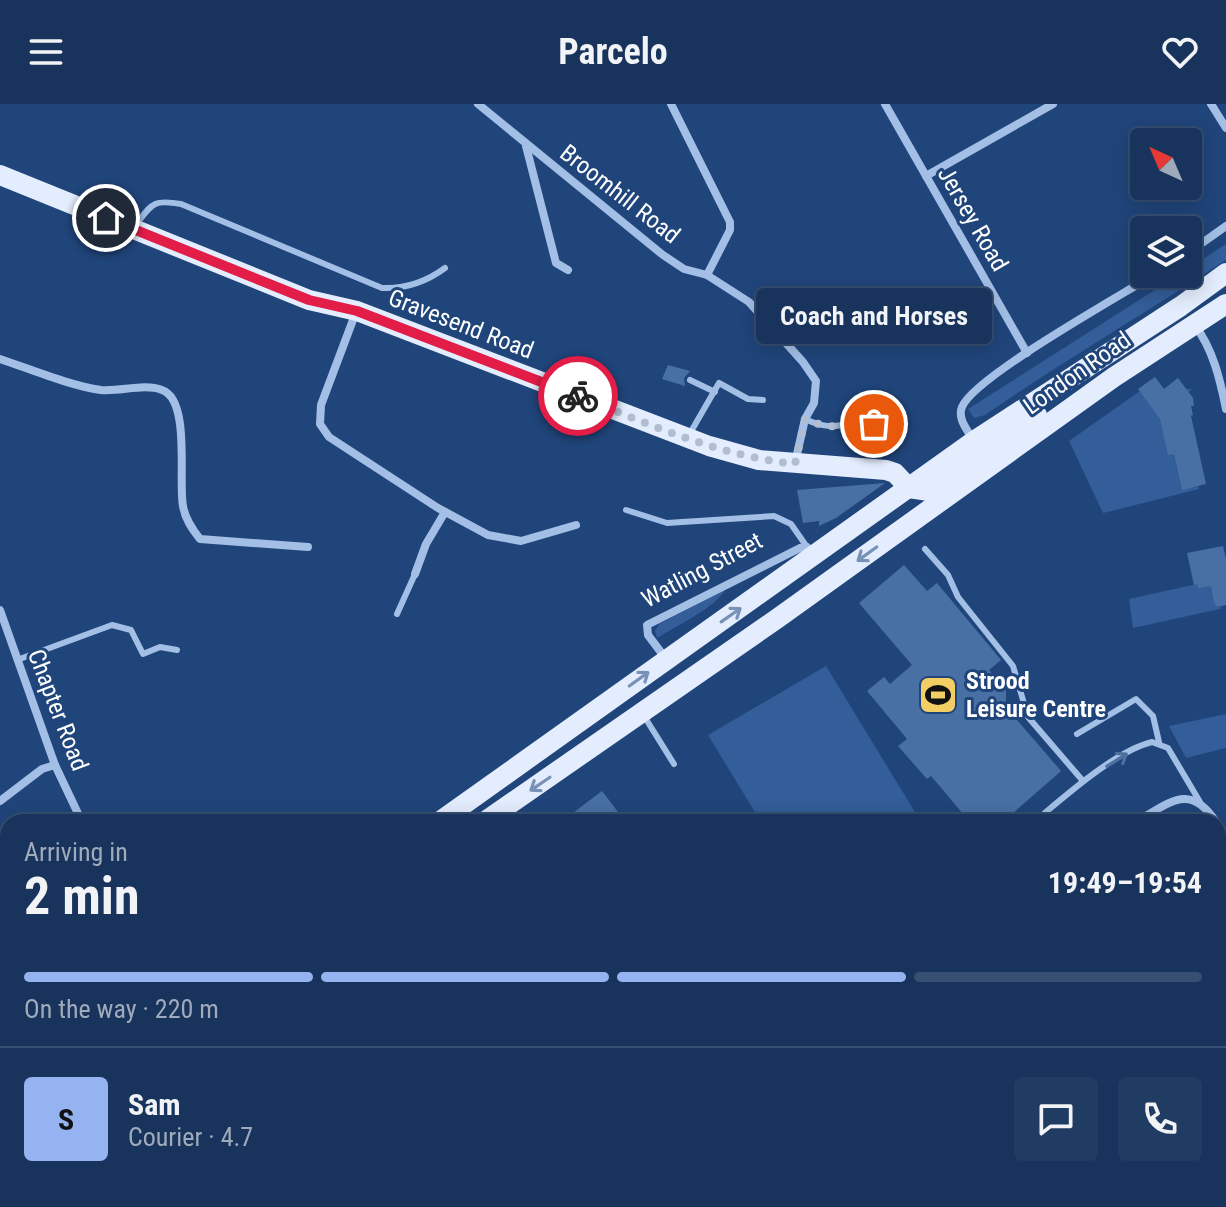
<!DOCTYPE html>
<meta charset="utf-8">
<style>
body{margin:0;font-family:"Roboto Condensed",sans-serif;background:#213c62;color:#f1f3f6;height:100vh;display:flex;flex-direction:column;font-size:30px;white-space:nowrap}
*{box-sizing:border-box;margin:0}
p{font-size:26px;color:#9faabb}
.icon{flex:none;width:44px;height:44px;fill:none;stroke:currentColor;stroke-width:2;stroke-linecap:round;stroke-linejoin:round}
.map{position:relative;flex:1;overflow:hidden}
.drawer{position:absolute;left:0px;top:710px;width:1226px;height:394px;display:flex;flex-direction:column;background:#18345c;border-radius:24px 24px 0 0;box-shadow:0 4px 20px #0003,0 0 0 2px #364f72}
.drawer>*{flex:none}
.needle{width:52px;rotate:316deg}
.fabs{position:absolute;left:1130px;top:24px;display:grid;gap:16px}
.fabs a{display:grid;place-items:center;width:72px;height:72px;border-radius:8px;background:#18345c;box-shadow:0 4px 20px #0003,0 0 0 2px #364f72;font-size:40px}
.pin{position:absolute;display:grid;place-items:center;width:68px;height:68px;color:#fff;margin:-34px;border:4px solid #fff;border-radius:50%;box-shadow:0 2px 8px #0007}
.courier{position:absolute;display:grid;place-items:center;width:80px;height:80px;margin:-40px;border:6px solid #e11d48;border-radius:50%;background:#fff;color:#222;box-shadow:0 2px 10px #0007}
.bubble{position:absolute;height:56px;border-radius:8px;background:#18345c;box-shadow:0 4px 20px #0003,0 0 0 2px #364f72;font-size:26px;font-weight:700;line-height:56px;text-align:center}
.overview em{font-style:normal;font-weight:700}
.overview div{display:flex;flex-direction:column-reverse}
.overview{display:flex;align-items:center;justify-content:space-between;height:136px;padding:0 24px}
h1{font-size:52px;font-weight:700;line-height:60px}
.bar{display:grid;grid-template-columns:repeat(4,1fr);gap:12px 8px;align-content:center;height:96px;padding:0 24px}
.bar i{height:10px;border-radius:6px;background:#364f72}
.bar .on{background:#95b2f1}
.bar p{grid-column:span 4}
.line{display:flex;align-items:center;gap:20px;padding:0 24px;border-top:2px solid #364f72}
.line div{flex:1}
.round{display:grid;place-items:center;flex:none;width:84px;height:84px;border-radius:8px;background:#213c62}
header{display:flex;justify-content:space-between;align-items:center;height:104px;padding:0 24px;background:#18345c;font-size:36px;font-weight:700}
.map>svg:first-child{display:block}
.green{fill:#335e9a}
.building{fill:#4970a5}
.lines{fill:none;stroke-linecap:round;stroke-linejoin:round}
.lane{stroke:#a3bfe6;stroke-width:6}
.street{stroke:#a3bfe6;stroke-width:8}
.primary{stroke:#e4edfd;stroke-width:20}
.oneway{stroke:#7891b6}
.oneway2{stroke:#4e70a0}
.done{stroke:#b1bed1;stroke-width:8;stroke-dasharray:0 14.4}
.route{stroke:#e11d48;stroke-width:10}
.labels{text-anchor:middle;stroke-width:6;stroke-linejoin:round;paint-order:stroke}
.street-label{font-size:24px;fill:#fff;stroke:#20457b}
.poi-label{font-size:24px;font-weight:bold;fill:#fff;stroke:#20457b;text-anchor:start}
</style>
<header><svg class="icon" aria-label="menu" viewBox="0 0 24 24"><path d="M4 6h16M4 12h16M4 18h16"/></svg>Parcelo<svg class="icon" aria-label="heart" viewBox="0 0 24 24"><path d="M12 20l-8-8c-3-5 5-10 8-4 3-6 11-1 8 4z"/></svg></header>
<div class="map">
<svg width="1226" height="1103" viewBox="0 0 1226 1103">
<rect width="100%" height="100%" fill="#20457b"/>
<g class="green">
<path d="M1226 140V156C1146 209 1063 257 985 311L974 314 968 305 1180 170H1188V165Z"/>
<path d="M1187 285H1192L1159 313 1174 350 1182 385 1198 382 1199 385 1103 409 1069 337 1140 287 1155 308Z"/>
<path d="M1197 480 1198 484 1213 481V493L1218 503 1224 504 1133 524 1129 495Z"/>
<path d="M725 486C715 504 676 522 657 534L655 527 659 520Z"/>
<path d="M826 562 921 718H761L708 631Z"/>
<path d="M1226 610V644L1186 654 1169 622Z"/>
</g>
<g class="building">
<path d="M668 261 690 267 684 274 685 282 662 275Z"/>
<path d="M1155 273 1164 285 1178 274 1193 294 1194 302H1191L1193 311 1191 312 1206 380 1182 386 1174 350 1168 351 1160 315 1138 285Z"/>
<path d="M885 379 836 414 819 422V417L803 419 797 386Z"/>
<path d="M1223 442 1226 455V501L1218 503 1214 499 1211 482 1198 484 1197 480 1194 481 1187 449Z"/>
<path d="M904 461 927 487 937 479 1001 556 989 566 1006 586V603L1061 667 1003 718H970L931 672 927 675 898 642 907 635 867 587 884 573 890 580 912 561 859 499Z"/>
<path d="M602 687 618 708 605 718H561Z"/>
</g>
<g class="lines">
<g class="lane">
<path d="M135 122C152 100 152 95 181 100L382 184C405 185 426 178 445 164"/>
<path d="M690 276 715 288"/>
<circle cx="862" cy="315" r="12"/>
<path d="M805 315C822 323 833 324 851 319"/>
<path d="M689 331 719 279 748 295 763 296"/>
<path d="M626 406 667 419 774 412 791 420 807 443"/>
<path d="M925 445 948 471 958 493 1013 562 1028 613 1083 677"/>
<path d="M397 510 415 470"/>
<path d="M17 556 112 521 131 526 143 550 160 543 177 546"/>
<path d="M644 612 674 660"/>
<path d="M1077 630 1136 595 1153 612 1159 638"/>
<path d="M1034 718C1064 693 1115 647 1152 638L1168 644 1200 698"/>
<path d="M438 1096 443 1103"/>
<path d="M191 1103 201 1096"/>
</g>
<g class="street">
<path d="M478 0 663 151 684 165 707 171 749 198 803 258 816 277 814 299 805 315 795 359"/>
<path d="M671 0 730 118V126L707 171"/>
<path d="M885 0 1027 249"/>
<path d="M1211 0 1226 24"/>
<path d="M526 42 556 159 568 166"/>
<path d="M926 72 1053 0"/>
<path d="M1188 149 1226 122"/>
<path d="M356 208 321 301 320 320 329 333 438 404 488 431 521 437 576 421"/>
<path d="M1194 220C1213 245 1220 275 1226 305"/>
<path d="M0 255C30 265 71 282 101 286 120 288 144 279 162 286 191 296 178 377 183 402 185 415 192 425 200 435L308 443"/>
<path d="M974 337C968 327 957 315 962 303 974 273 1120 192 1155 170"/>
<path d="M415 470 426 440 445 408"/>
<path d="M0 506 55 661 82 718"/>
<path d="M666 555 648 531 647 521 800 444 807 443 814 451"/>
<path d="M0 697 42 665 55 661"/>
<path d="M1135 718C1169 700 1189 677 1216 718"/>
<path d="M1218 721 1226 739"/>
<path d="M1218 851 1226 840"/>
<path d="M1218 999 1226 1010"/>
<path d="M1218 1024 1226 1016"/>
<path d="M151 1096 156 1103"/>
<path d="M637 1096 641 1103"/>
<path d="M713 1096 718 1103"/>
<path d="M905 1096 911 1103"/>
<path d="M382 1103 392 1096"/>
<path d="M566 1103 579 1096"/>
<path d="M921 1103 929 1096"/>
<path d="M1047 1103 1056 1096"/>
</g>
<g class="primary">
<path d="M0 71 309 196 357 207 709 342 759 356 886 366 895 369 909 384"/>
<path d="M909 384 929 387 1037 311"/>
<path d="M439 718 974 337 1181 202 1226 169"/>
<path d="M484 718 778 514 1114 273 1226 200"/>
<path d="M0 1058 8 1052"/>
</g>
</g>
<defs><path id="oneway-shaft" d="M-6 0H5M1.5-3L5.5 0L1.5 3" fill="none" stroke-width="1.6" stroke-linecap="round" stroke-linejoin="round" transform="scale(2)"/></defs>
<g class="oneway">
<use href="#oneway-shaft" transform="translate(867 450) rotate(144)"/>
<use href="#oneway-shaft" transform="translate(731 511) rotate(-35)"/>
<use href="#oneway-shaft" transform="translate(639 575) rotate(-36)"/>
<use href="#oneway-shaft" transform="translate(540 680) rotate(146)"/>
</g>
<use class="oneway2" href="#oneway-shaft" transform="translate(1117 656) rotate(-32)"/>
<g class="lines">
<path class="done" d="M578 292C649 320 719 352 795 360L805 315C822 322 833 325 851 319L860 327 868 326 874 320"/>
<path class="route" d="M106 114 309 196 357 207 578 292"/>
</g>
<defs>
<g id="stadium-square" transform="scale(2)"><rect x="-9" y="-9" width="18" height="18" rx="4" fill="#f3ce64" stroke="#20457b"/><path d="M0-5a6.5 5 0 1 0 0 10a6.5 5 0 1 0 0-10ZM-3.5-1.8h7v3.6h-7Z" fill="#111"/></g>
</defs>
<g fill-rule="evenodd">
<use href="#stadium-square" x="938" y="591"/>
</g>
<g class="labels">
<g class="street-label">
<text transform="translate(620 90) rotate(38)" y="8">Broomhill Road</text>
<text transform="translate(973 115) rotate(60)" y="8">Jersey Road</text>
<text transform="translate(461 220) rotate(21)" y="8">Gravesend Road</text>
<text transform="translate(1077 269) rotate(-35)" y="8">London Road</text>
<text transform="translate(702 466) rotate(-28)" y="8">Watling Street</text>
<text transform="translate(58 606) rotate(69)" y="8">Chapter Road</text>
</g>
<g class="poi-label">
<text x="966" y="585">Strood<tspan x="966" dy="28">Leisure Centre</tspan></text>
</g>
</g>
</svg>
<div class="fabs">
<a><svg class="needle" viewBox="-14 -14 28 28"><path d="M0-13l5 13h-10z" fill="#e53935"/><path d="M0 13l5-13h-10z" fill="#9faabb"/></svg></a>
<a><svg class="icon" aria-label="layers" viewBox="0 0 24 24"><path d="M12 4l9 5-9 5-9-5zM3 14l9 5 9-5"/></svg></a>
</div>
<div class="pin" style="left:874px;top:320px;background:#ea580c"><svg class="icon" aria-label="bag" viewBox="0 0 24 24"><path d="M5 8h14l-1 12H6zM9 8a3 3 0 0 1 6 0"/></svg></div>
<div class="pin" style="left:106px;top:114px;background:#1f2937"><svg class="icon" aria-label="home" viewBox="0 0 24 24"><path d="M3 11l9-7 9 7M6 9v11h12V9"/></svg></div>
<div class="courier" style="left:578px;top:292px"><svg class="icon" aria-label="bike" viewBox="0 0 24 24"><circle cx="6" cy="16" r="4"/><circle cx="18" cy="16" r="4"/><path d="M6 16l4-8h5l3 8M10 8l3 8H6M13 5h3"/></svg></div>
<div class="bubble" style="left:756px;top:184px;width:236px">Coach and Horses</div>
<section class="drawer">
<div class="overview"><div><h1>2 min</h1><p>Arriving in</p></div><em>19:49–19:54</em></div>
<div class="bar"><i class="on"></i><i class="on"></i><i class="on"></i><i></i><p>On the way · 220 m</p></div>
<div class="line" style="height:144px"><b class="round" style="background:#95b2f1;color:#111">S</b><div><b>Sam</b><p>Courier · 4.7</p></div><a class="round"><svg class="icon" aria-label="chat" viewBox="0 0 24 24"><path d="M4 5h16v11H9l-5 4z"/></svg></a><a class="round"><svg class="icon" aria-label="phone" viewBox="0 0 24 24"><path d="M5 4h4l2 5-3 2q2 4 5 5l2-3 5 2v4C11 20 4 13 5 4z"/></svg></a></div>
</section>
</div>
